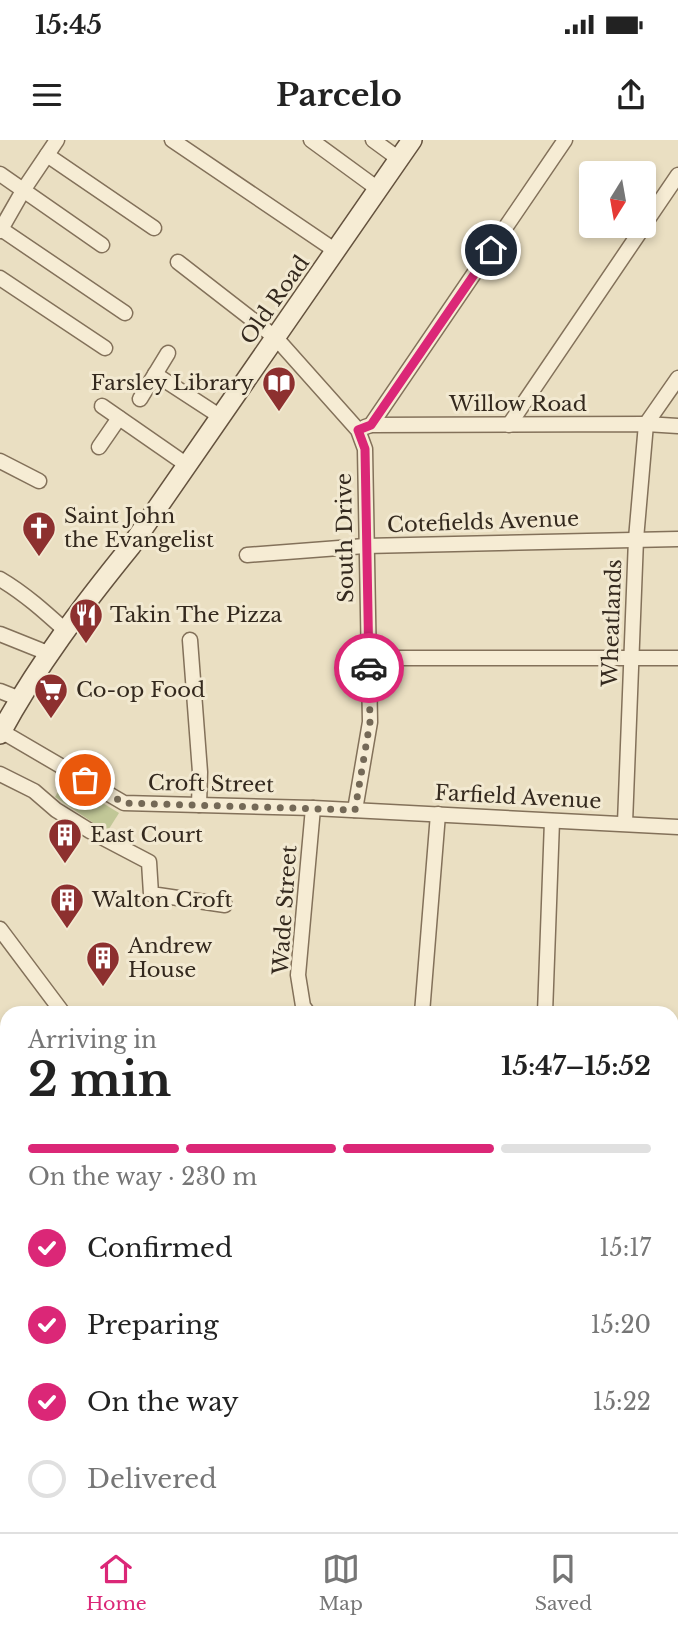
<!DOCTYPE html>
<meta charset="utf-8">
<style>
body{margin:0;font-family:"Libre Baskerville",serif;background:#f6f6f6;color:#222;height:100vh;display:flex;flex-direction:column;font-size:26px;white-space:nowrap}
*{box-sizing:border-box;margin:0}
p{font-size:23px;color:#767676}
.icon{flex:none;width:38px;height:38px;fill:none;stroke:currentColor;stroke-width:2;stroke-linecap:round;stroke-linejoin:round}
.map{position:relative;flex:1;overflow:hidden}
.sheet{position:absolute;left:0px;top:866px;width:679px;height:527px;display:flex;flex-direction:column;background:#fff;border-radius:21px 21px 0 0;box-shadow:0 4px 10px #0003}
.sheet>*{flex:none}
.needle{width:46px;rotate:191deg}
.fabs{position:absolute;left:579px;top:21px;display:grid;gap:14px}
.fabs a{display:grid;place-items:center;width:77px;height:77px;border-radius:7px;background:#fff;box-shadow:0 4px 10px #0003;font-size:35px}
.pin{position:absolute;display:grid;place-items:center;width:60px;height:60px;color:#fff;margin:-30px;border:4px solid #fff;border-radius:50%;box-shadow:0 2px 7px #0007}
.courier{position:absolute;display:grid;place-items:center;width:70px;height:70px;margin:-35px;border:5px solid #db2777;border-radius:50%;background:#fff;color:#222;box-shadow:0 2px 9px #0007}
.headline em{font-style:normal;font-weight:700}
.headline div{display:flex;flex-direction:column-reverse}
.headline{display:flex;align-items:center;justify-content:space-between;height:119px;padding:0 28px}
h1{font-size:46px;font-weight:700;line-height:52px}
.bar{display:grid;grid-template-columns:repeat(4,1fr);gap:10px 7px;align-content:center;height:84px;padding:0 28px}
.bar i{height:9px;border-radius:5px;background:#e0e0e0}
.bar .selected{background:#db2777}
.bar p{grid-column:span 4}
ol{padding:0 28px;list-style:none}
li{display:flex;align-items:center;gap:21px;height:77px}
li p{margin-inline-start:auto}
li .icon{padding:7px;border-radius:50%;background:#db2777;color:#fff;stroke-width:4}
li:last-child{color:#767676}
li i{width:38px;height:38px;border:4px solid #e0e0e0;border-radius:50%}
.status{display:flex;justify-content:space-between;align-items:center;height:49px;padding:0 35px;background:#fff;direction:ltr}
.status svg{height:19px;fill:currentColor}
header{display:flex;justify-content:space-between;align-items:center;height:91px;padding:0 28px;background:#fff;font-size:32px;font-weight:700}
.tabs{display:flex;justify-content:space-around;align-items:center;height:98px;border-top:2px solid #e0e0e0;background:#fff;font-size:19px;color:#767676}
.tabs a{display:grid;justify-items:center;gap:4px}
.tabs .selected{color:#db2777}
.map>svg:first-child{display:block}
.green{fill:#c1c797}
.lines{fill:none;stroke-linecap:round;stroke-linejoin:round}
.street-casing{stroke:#83715a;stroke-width:17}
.secondary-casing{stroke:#64523e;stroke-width:22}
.street{stroke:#f6ecd4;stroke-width:14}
.secondary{stroke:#f6ecd4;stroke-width:19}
.done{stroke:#746957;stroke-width:7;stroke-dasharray:0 12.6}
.route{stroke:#db2777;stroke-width:9}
.labels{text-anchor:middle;stroke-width:6;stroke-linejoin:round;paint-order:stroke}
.street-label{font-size:21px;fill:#34291e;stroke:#f2e9d1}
.poi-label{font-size:21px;fill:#34291e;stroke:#f2e9d1;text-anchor:start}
</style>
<div class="status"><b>15:45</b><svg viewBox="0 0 49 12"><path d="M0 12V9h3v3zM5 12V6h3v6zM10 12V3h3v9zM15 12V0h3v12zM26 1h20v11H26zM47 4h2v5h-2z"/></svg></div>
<header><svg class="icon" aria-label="menu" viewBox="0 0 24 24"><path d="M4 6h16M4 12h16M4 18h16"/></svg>Parcelo<svg class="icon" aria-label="share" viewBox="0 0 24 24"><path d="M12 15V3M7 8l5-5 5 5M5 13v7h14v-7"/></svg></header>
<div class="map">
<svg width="678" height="1392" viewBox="0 0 678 1392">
<rect width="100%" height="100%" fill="#eadfc2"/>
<g class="green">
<path d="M65 640 119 673 107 692 55 657Z"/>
<path d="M672 986 678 987V1229L672 1228Z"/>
<path d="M672 1235 678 1237V1303L672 1299Z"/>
<path d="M65 1386H248L246 1392H70Z"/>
</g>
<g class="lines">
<g class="street-casing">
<g id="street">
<path d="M172 0 336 111"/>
<path d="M311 0 378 49"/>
<path d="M373 0 399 19"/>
<path d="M47 15 154 88"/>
<path d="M0 34 102 105"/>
<path d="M644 85 678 35"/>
<path d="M1 89 125 173"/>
<path d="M0 91 24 49 57 0"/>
<path d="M178 122 276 198 358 290 365 309 370 582 355 670"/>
<path d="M0 138 105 208"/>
<path d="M155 234 221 277"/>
<path d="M140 259 168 213"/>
<path d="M102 266 187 325"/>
<path d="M371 285 565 0"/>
<path d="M509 285 644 86"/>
<path d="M365 287 371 285 646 284 678 286"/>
<path d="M99 307 119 278"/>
<path d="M0 321 39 341"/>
<path d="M247 415 365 406 678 399"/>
<path d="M0 439C24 453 45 472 66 491"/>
<path d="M0 494 50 514"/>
<path d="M190 500 200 632 199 665"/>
<path d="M369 518H678"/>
<path d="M0 551 20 559"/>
<path d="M1 591 124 663 313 668 678 687"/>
<path d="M0 634 34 651 56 670 90 691 149 722 151 754 225 765"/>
<path d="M625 683 636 399 646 284 678 238"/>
<path d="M0 789 63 873"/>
<path d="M308 873 303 866 298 835 313 668"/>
<path d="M422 873 438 674"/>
<path d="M545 873 552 681"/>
<path d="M0 974 7 973"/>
<path d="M672 978 678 979"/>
<path d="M343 1392 346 1386"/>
<path d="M588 1392 590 1386"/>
</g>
</g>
<g class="secondary-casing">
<path id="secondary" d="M0 594C36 527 83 465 131 406L412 0"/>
</g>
<use href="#street" class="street"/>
<use href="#secondary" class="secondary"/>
</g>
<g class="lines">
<path class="done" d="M85 640 124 663 355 670 370 582 369 528"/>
<path class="route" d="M369 528 365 309 358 290 371 285 491 110"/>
</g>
<defs>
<g id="library-pin" transform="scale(1.75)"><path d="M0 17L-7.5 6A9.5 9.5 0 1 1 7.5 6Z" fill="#8d302f" stroke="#f2e9d1"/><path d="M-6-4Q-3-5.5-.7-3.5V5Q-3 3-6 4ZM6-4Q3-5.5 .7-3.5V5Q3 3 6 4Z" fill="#fff"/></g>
<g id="church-pin" transform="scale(1.75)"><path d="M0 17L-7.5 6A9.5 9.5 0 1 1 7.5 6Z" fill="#8d302f" stroke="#f2e9d1"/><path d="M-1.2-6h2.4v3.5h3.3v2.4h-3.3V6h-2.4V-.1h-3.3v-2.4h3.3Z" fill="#fff"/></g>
<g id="restaurant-pin" transform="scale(1.75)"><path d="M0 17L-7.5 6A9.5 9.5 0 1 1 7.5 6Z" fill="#8d302f" stroke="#f2e9d1"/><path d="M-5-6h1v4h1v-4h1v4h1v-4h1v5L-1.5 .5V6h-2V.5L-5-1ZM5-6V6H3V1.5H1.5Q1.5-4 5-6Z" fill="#fff"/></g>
<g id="supermarket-pin" transform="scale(1.75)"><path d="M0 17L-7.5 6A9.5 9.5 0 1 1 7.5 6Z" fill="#8d302f" stroke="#f2e9d1"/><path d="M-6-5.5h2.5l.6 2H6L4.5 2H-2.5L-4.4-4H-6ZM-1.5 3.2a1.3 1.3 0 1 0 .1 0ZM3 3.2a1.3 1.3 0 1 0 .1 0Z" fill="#fff"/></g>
<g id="building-pin" transform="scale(1.75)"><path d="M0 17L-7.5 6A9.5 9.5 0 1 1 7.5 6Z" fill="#8d302f" stroke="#f2e9d1"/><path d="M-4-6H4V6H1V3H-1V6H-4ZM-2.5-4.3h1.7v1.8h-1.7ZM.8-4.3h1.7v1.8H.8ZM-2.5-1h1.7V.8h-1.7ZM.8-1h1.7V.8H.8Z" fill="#fff"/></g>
</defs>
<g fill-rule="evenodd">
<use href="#library-pin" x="279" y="243"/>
<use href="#church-pin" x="39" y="388"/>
<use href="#restaurant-pin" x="86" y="475"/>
<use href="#supermarket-pin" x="51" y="550"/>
<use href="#building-pin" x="65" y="695"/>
<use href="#building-pin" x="67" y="760"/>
<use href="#building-pin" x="103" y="818"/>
</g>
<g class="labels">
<g class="street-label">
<text transform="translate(275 160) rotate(-55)" y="7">Old Road</text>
<text x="518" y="271">Willow Road</text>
<text transform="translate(483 382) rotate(-2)" y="7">Cotefields Avenue</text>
<text transform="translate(345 398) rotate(-91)" y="7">South Drive</text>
<text transform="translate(612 483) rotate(-88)" y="7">Wheatlands</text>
<text transform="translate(211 644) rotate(1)" y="7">Croft Street</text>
<text transform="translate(518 657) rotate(3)" y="7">Farfield Avenue</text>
<text transform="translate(285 770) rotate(-86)" y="7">Wade Street</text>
</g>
<g class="poi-label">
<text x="254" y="250" text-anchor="end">Farsley Library</text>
<text x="64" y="383">Saint John<tspan x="64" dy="24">the Evangelist</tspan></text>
<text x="110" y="482">Takin The Pizza</text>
<text x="76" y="557">Co-op Food</text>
<text x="90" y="702">East Court</text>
<text x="92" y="767">Walton Croft</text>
<text x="128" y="813">Andrew<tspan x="128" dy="24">House</tspan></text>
</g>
</g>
</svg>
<div class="fabs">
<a><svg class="needle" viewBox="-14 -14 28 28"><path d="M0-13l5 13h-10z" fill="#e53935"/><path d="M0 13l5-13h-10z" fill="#767676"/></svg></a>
</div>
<div class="pin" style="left:85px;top:640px;background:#ea580c"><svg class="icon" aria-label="bag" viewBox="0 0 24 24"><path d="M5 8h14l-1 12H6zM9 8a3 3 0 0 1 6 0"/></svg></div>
<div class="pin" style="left:491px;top:110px;background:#1f2937"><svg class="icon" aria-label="home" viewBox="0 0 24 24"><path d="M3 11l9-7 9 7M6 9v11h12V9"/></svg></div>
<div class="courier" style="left:369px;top:528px"><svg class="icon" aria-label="car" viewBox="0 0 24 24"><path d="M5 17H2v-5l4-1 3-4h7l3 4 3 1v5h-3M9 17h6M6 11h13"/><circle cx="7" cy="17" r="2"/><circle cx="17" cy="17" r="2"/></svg></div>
<section class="sheet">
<div class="headline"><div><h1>2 min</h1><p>Arriving in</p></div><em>15:47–15:52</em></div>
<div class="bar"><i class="selected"></i><i class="selected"></i><i class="selected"></i><i></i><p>On the way · 230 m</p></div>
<ol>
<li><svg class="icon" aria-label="check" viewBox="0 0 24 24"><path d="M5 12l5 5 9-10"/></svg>Confirmed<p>15:17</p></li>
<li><svg class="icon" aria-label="check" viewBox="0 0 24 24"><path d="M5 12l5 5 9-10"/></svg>Preparing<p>15:20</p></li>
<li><svg class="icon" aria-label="check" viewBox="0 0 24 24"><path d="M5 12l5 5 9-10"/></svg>On the way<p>15:22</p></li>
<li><i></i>Delivered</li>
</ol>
</section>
</div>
<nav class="tabs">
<a class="selected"><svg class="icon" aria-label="home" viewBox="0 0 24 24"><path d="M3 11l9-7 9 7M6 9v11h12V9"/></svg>Home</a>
<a><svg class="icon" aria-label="map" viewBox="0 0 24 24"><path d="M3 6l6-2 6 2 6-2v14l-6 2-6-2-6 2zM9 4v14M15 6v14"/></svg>Map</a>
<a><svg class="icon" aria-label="saved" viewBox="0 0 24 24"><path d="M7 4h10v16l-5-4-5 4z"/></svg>Saved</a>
</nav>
